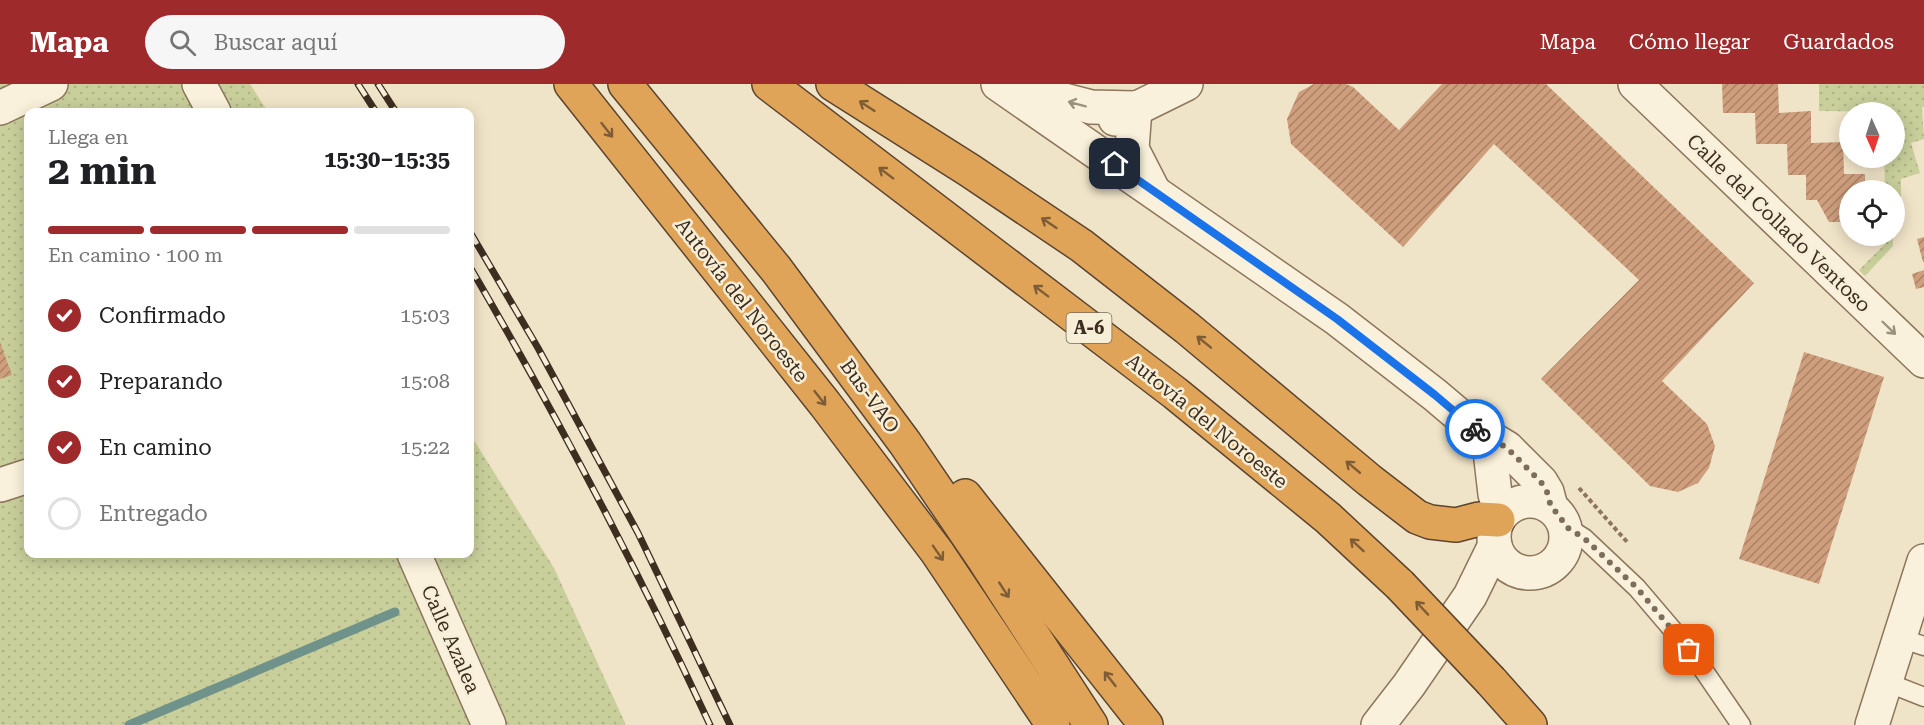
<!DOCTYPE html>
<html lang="es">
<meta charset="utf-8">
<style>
body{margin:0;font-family:"Roboto Serif",serif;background:#f6f6f6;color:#202124;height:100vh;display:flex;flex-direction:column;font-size:22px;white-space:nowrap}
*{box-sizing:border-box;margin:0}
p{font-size:20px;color:#757577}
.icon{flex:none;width:33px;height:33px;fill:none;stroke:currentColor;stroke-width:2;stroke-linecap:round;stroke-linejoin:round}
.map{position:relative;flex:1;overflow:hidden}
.details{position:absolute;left:24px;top:24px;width:450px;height:450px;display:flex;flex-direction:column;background:#fff;border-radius:12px;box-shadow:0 3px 15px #0003}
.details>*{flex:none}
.needle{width:39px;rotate:177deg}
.controls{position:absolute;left:1839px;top:18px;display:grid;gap:12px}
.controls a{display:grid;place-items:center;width:66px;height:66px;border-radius:50%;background:#fff;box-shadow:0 3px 15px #0003;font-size:30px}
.pin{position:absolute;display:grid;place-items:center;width:51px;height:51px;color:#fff;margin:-26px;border-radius:12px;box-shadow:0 3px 9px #0006}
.courier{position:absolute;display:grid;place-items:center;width:60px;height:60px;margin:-30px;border:4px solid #1a73e8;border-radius:50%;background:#fff;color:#222;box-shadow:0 2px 8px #0007}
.overview em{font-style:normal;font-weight:700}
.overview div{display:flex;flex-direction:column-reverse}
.overview{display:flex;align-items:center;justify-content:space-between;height:102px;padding:0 24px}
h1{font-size:39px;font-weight:700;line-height:45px}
.bar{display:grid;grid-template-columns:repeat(4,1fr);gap:9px 6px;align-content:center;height:72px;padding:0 24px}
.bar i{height:8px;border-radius:4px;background:#e0e0e0}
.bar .on{background:#9e2a2b}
.bar p{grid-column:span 4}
ol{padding:0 24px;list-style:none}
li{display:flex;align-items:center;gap:18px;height:66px}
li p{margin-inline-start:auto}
li .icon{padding:6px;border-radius:50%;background:#9e2a2b;color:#fff;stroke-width:4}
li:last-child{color:#757577}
li i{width:33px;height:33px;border:3px solid #e0e0e0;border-radius:50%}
header{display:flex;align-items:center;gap:36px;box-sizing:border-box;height:84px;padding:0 30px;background:#9e2a2b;color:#fff}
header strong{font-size:28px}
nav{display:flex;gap:33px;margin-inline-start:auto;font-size:21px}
.search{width:420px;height:54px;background:#f6f6f6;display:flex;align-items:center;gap:15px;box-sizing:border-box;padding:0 21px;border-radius:33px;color:#757577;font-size:22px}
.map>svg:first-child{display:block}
.green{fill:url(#green-dots)}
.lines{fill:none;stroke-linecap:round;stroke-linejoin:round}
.stream{stroke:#6f938a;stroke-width:9}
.building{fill:url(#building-hatch)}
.service-casing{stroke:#8d765c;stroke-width:21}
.minor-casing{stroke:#8d765c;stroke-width:36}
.tertiary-casing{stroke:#8d765c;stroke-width:36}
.motorway-casing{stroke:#5b4430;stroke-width:36}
.path{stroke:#8d765c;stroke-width:4;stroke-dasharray:4.5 3;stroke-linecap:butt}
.service{stroke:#faf1dc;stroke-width:18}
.minor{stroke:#faf1dc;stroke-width:33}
.tertiary{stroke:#faf1dc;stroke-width:33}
.motorway{stroke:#e0a458;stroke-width:33}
.rail-casing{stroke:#3d2e20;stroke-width:7}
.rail{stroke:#f7eed8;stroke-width:4.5;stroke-dasharray:14;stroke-linecap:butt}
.motorway-bridge-casing{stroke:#5b4430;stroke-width:36;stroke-linecap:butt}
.motorway-bridge{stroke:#e0a458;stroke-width:33}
.oneway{stroke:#9c907e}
.oneway2{stroke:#7e5d36}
.done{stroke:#7c6e5b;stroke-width:6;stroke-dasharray:0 10.8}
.route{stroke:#1a73e8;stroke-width:8}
.labels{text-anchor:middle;stroke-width:5;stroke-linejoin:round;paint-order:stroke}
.shield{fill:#f7eed8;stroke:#756857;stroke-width:1.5}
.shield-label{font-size:18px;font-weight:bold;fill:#3d2e20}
.street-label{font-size:20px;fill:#3d2e20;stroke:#f7eed8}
</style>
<header>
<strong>Mapa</strong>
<div class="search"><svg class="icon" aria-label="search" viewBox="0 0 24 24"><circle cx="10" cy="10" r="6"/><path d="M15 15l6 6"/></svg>Buscar aquí</div>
<nav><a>Mapa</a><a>Cómo llegar</a><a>Guardados</a></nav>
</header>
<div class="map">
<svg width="1924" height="641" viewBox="0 0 1924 641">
<defs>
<pattern id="green-dots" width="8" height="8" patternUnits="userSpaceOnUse" patternTransform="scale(1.5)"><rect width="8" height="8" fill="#c9cf9b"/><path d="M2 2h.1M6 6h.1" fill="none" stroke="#aeb285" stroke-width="1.8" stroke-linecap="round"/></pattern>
<pattern id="building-hatch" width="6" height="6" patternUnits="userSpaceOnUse" patternTransform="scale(1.5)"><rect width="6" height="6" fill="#cf9f7d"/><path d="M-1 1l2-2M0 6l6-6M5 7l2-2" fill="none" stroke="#a98266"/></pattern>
</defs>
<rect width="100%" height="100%" fill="#f0e4c8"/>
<g class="green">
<path d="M0 0H250L268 28H28V470H470V350L554 484 626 641H0Z"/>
<path d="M1819 0H1924V23H1922L1924 55 1911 59 1920 89 1901 95V127L1895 129 1894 106H1885L1884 74H1894V28L1819 27Z"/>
<path d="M1886 152H1893V162L1865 192 1859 186 1886 159Z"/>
</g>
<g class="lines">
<path class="stream" d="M129 641 395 528"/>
</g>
<g class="building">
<path d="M1314 0H1346L1353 3 1399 46 1442 0H1546L1754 199 1662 297 1707 340 1715 362 1709 384 1698 399 1678 408 1650 402 1541 295 1639 196 1494 60 1403 163 1291 60 1287 35 1299 8Z"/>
<path d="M1722 0H1778L1779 29 1811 27V59L1843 58 1844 90H1865V106H1850V138H1829L1817 116H1806V91H1788L1787 60H1756L1755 29H1723Z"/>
<path d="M1924 153V178H1923L1917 155Z"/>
<path d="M1924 186V203L1916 205 1912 190Z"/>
<path d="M0 258 12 291 0 295Z"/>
<path d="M1804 268 1884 293 1819 500 1739 475Z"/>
</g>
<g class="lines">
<g class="service-casing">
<g id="service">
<path d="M1565 442 1584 454 1637 504 1689 565 1741 641"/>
<path d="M1900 554 1924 562"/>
<path d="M1886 598 1924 613"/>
</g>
</g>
<g class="minor-casing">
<g id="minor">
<path d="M199 0 214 28"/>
<path d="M1003 0 1091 23 1135 24"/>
<path d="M1635 0 1924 277"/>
<path d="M0 24 51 0"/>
<path d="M1135 24 1132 65 1153 106"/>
<path d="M1115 35 1186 0"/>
<path d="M0 401 28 392"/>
<path d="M414 470 489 641"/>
<path d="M1872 641 1924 477"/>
</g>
</g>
<g class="tertiary-casing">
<g id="tertiary">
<path d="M998 0 1337 235 1435 311 1474 344 1507 364 1541 398 1547 408 1551 423"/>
<path d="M1474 344 1490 367 1495 410 1501 431"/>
<circle cx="1530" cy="453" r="36"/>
<path d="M1378 641 1409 601 1470 512 1495 461"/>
</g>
</g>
<g class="motorway-casing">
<g id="motorway">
<path d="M571 0 825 320 937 468 1053 641"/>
<path d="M625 0 776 185 905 359 983 474 1091 641"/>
<path d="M769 0 1175 309 1328 434 1400 501"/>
<path d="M833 0 969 86 1082 162 1187 244 1369 396 1417 433 1430 438 1456 441 1479 435 1498 436"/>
<path d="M965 412 1146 641"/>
<path d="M1491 597 1530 641"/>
</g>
</g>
<path class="path" d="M1579 404 1628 459"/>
<use href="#service" class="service"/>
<use href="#minor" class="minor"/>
<use href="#tertiary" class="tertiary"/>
<use href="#motorway" class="motorway"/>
<g class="rail-casing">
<g id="rail">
<path d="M358 0 376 28"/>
<path d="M378 0 396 28"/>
<path d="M470 148 538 264 638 449 730 641"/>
<path d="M470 183C557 332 637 484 710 641"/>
</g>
</g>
<use href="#rail" class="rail"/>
<g class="motorway-bridge-casing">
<path id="motorway-bridge" d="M1400 501 1491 597"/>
</g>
<use href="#motorway-bridge" class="motorway-bridge"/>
</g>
<defs><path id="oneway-shaft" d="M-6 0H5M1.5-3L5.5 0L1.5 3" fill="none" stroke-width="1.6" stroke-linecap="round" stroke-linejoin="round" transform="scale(1.5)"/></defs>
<g class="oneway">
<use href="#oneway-shaft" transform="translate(1077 20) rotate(-165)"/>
<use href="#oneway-shaft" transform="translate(1889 244) rotate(44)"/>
</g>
<g class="oneway2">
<use href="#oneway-shaft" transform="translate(867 22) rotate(-147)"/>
<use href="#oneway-shaft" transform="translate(607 46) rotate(52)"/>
<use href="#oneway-shaft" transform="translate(886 89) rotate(-143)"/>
<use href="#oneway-shaft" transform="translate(1049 139) rotate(-146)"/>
<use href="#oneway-shaft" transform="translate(1041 207) rotate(-143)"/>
<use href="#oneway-shaft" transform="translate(1204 258) rotate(-141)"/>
<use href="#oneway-shaft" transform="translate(820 314) rotate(52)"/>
<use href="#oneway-shaft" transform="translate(1353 383) rotate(-140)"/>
<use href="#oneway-shaft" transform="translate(1357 461) rotate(-137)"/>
<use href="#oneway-shaft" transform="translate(938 469) rotate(55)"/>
<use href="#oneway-shaft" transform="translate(1004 506) rotate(57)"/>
<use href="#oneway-shaft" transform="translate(1422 524) rotate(-133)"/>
<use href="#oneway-shaft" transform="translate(1110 595) rotate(-128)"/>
</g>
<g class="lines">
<path class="done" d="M1475 345 1507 364 1541 398 1547 408 1551 423 1560 432 1565 442 1584 454 1637 504 1689 566"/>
<path class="route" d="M1115 80 1337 235 1435 311 1475 345"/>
</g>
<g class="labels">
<rect class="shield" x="1066.5" y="229" width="45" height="30" rx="4.5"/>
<g class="shield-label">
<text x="1089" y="250">A-6</text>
</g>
<g class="street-label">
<text transform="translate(1779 139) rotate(44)" y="7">Calle del Collado Ventoso</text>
<text transform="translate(742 216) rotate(52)" y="7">Autovía del Noroeste</text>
<text transform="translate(870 312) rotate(54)" y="7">Bus-VAO</text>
<text transform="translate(1207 337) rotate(39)" y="7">Autovía del Noroeste</text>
<text transform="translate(451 555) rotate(66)" y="7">Calle Azalea</text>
</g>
</g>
</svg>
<div class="controls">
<a><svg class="needle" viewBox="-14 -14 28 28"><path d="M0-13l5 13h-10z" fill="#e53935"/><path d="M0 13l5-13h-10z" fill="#757577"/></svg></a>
<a><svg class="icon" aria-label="locate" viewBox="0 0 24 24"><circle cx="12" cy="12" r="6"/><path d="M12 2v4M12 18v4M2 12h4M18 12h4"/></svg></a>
</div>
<div class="pin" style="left:1689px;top:566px;background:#ea580c"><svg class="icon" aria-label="bag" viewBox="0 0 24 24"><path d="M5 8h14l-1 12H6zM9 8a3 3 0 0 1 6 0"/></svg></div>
<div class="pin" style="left:1115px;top:80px;background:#1f2937"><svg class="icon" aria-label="home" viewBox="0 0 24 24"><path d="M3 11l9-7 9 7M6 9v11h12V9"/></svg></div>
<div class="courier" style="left:1475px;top:345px"><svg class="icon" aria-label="bike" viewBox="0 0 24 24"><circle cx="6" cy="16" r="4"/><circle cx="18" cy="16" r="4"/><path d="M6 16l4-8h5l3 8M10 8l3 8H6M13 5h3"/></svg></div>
<section class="details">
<div class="overview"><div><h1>2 min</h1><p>Llega en</p></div><em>15:30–15:35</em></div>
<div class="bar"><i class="on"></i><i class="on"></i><i class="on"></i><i></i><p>En camino · 100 m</p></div>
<ol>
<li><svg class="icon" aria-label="check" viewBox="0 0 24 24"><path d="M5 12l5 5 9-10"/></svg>Confirmado<p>15:03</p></li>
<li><svg class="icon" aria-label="check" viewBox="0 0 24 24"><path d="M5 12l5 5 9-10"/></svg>Preparando<p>15:08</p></li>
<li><svg class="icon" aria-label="check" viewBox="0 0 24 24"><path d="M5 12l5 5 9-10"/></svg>En camino<p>15:22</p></li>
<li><i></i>Entregado</li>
</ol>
</section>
</div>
